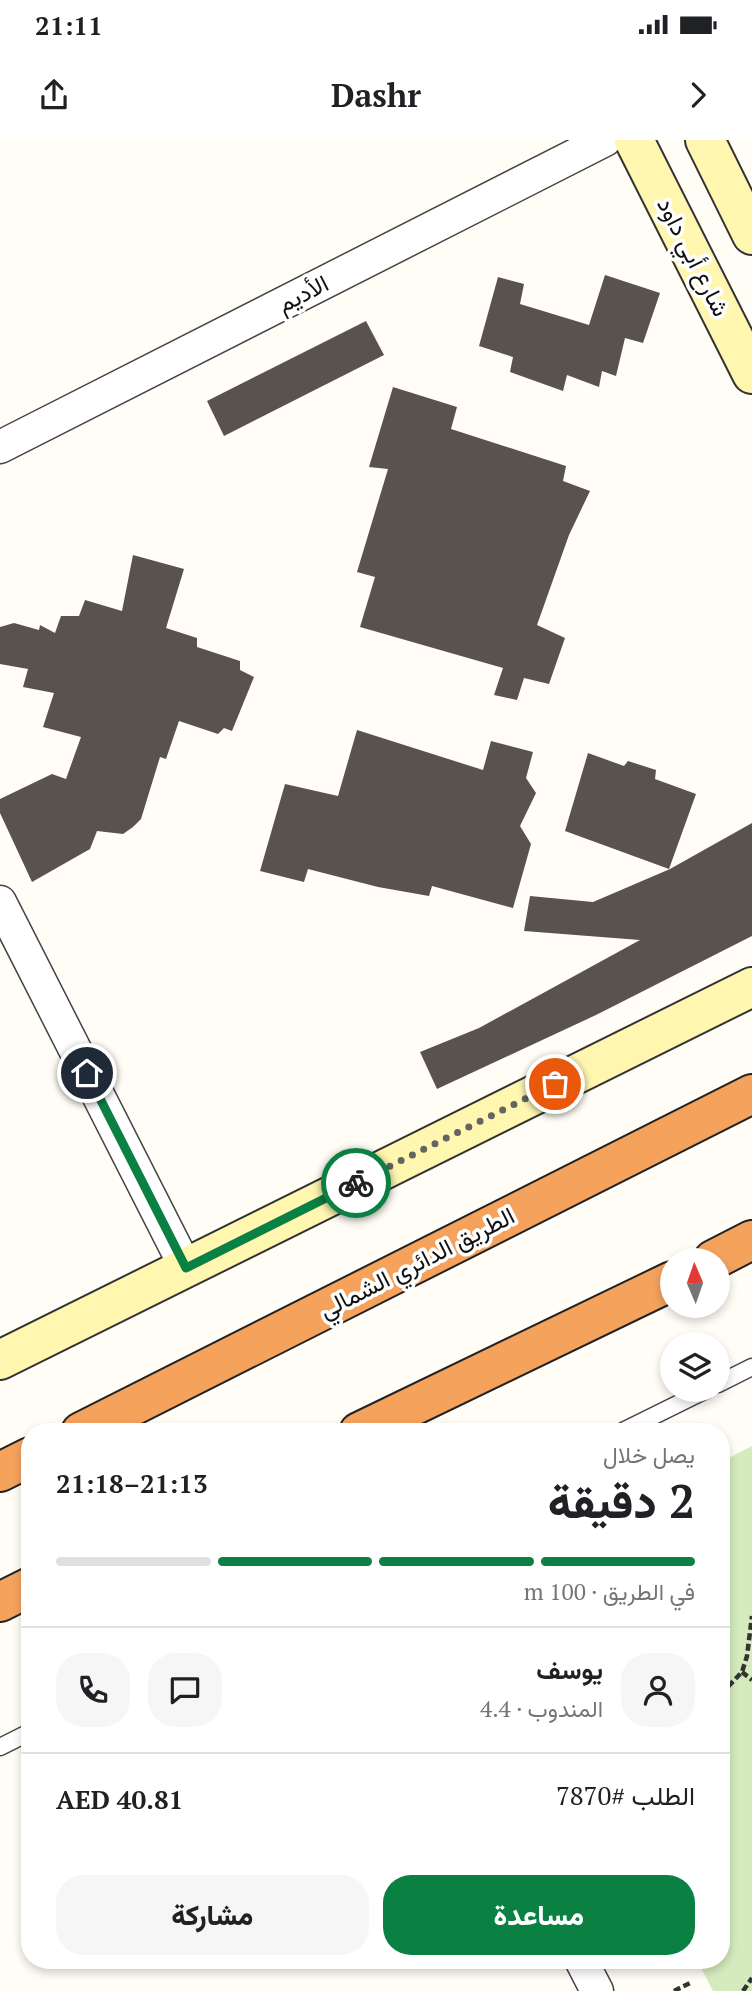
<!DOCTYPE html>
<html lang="ar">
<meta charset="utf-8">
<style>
body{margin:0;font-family:"PT Serif",Vazirmatn,serif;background:#f6f6f6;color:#202124;direction:rtl;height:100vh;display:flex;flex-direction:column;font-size:26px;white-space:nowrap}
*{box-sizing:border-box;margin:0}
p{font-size:23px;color:#757577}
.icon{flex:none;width:38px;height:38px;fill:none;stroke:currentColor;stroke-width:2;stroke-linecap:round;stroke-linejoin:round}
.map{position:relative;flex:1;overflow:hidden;direction:ltr}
.side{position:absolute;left:21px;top:1283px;width:709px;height:546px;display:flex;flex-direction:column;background:#fff;border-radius:28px;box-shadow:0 4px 10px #0003;direction:rtl}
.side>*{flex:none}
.needle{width:46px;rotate:358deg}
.buttons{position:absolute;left:660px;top:1108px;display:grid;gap:14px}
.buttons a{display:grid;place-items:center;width:70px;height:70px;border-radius:50%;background:#fff;box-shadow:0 4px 10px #0003;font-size:35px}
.pin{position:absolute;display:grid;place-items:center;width:60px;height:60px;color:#fff;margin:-30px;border:4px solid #fff;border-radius:50%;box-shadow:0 2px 7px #0007}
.courier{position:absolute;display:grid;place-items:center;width:70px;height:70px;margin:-35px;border:5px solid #0b8043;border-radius:50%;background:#fff;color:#222;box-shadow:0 2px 9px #0007}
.summary em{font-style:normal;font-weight:800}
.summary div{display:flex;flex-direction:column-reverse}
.summary{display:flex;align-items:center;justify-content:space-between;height:119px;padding:0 35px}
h1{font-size:46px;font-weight:800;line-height:52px}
.bar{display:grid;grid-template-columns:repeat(4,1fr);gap:10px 7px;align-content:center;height:84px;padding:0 35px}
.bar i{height:9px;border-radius:5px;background:#e0e0e0}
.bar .active{background:#0b8043}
.bar p{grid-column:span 4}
.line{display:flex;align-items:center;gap:18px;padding:0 35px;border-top:2px solid #e0e0e0}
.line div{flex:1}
.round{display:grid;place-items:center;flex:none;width:74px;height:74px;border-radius:28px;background:#f6f6f6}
.button{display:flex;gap:14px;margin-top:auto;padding:14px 35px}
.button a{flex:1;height:80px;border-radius:28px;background:#0b8043;color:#fff;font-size:28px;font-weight:800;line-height:80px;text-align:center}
.button a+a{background:#f6f6f6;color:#202124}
.status{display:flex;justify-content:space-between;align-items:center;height:49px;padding:0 35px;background:#fff;direction:ltr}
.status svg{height:19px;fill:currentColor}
header{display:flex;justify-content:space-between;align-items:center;height:91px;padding:0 35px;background:#fff;font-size:32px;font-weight:800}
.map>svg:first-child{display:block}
.green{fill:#d5ebbd}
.building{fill:#5a524d}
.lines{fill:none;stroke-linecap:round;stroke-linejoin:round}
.lane-casing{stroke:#444;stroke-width:19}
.street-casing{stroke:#444;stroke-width:35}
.secondary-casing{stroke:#333;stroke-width:42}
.highway-casing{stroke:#222;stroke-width:42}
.path{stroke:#333;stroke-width:4.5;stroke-dasharray:7 3.5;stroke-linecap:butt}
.lane{stroke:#fff;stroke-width:16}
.street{stroke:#fff;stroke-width:32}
.secondary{stroke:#fff6b0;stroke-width:38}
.highway{stroke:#f5a25d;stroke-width:38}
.done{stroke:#646461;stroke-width:7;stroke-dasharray:0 12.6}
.route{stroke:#0b8043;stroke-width:9}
.labels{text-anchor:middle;stroke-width:7;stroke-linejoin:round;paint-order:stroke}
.street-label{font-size:24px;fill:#111;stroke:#fff}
</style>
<div class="status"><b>21:11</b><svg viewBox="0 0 49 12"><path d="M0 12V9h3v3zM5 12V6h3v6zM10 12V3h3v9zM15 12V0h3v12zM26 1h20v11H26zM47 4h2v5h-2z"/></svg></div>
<header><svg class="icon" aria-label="forward" viewBox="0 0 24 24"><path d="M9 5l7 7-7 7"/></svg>Dashr<svg class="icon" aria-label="share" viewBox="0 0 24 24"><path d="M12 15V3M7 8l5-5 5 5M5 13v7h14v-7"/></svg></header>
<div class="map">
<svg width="752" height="1851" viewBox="0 0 752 1851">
<rect width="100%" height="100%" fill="#fffdf5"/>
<path class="green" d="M752 1306V1851H713L697 1820H721V1322Z"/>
<g class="building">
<path d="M605 135 660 153 643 203 625 198 616 236 602 231 599 247 567 235 563 251 510 232 513 217 479 206 498 137 524 144 520 164 589 185Z"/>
<path d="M366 181 384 215 224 296 207 261Z"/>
<path d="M393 247 457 267 451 289 566 326 563 341 590 351 569 395 537 485 565 498 549 544 524 538 517 560 494 555 503 528 360 487 375 437 357 432 388 329 369 327Z"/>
<path d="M133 415 184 429 166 488 197 498V507L240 521V530L254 537 232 591 224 588 218 594 179 581 166 619 160 617 141 679 133 687 123 694 97 691 90 709 32 742 0 673V659L52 634 66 639 81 597 43 587 54 553 23 547 28 529 0 524V487L14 483 39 490 40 485 55 493 61 476H79L85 460 122 471Z"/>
<path d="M357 590 483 630 491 601 533 612 526 638 536 653 520 686 531 704 513 768 432 746 429 756 378 747 308 729 304 742 260 731 285 644 338 656Z"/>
<path d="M588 613 624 626 628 621 656 630 655 639 696 654 669 729 565 691Z"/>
<path d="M752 683V796L596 875 437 949 420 912 479 888 640 800 524 791 530 756 593 762 670 729Z"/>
</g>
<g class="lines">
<g class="lane-casing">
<g id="lane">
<path d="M718 1244 752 1227"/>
<path d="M621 1292 706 1250"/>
<path d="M0 1607 30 1592"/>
</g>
</g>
<g class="street-casing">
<g id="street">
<path d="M0 307 605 0"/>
<path d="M0 762 186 1128"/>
<path d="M581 1820 597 1851"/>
</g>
</g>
<g class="secondary-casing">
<g id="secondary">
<path d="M634 0 752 234"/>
<path d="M705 0 752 95"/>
<path d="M0 1220 752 847"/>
</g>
</g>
<g class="highway-casing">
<g id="highway">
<path d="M713 1120 752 1100"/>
<path d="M81 1292 752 954"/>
<path d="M359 1292 672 1141"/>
<path d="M0 1332 30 1317"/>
<path d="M0 1462 30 1447"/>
</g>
</g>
<g class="path">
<path d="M742 1532 752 1540"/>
<path d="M721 1554 742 1532 747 1516 752 1476"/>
<path d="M674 1851 692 1842"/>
<path d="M743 1851 752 1838"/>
</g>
<use href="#lane" class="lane"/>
<use href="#street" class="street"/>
<use href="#secondary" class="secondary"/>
<use href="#highway" class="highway"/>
</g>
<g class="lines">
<path class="done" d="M356 1043 555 944"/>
<path class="route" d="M87 933 186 1128 356 1043"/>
</g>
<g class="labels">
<g class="street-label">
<text transform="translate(693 117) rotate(63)" y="8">شارع أبي داود</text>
<text transform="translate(303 154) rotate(-27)" y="8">الأديم</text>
<text transform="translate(417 1123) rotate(-27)" y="8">الطريق الدائري الشمالي</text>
</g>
</g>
</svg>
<div class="buttons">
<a><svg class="needle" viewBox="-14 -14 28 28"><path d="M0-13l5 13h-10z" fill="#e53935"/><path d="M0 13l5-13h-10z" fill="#757577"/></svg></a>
<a><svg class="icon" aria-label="layers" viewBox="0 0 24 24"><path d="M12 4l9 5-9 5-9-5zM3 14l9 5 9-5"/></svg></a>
</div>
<div class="pin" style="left:555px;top:944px;background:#ea580c"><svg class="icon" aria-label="bag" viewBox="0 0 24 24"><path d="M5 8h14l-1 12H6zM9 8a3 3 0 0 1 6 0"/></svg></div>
<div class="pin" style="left:87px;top:933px;background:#1f2937"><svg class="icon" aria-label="home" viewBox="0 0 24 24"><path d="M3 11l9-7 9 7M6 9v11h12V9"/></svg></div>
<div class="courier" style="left:356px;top:1043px"><svg class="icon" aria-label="bike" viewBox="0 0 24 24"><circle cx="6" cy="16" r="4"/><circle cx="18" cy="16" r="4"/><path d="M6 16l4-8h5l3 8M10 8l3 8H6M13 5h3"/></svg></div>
<section class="side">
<div class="summary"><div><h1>2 دقيقة</h1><p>يصل خلال</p></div><em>21:13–21:18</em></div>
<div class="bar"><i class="active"></i><i class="active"></i><i class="active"></i><i></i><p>في الطريق · 100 m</p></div>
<div class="line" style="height:126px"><a class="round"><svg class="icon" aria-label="person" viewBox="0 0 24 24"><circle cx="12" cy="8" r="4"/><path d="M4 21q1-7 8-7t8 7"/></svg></a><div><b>يوسف</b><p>المندوب · 4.4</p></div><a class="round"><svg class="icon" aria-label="chat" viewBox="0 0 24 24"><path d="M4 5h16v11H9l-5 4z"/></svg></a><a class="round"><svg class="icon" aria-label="phone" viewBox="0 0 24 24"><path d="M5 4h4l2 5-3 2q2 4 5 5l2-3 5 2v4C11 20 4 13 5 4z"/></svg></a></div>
<div class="line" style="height:91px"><div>الطلب #7870</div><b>AED 40.81</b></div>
<div class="button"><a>مساعدة</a><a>مشاركة</a></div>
</section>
</div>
